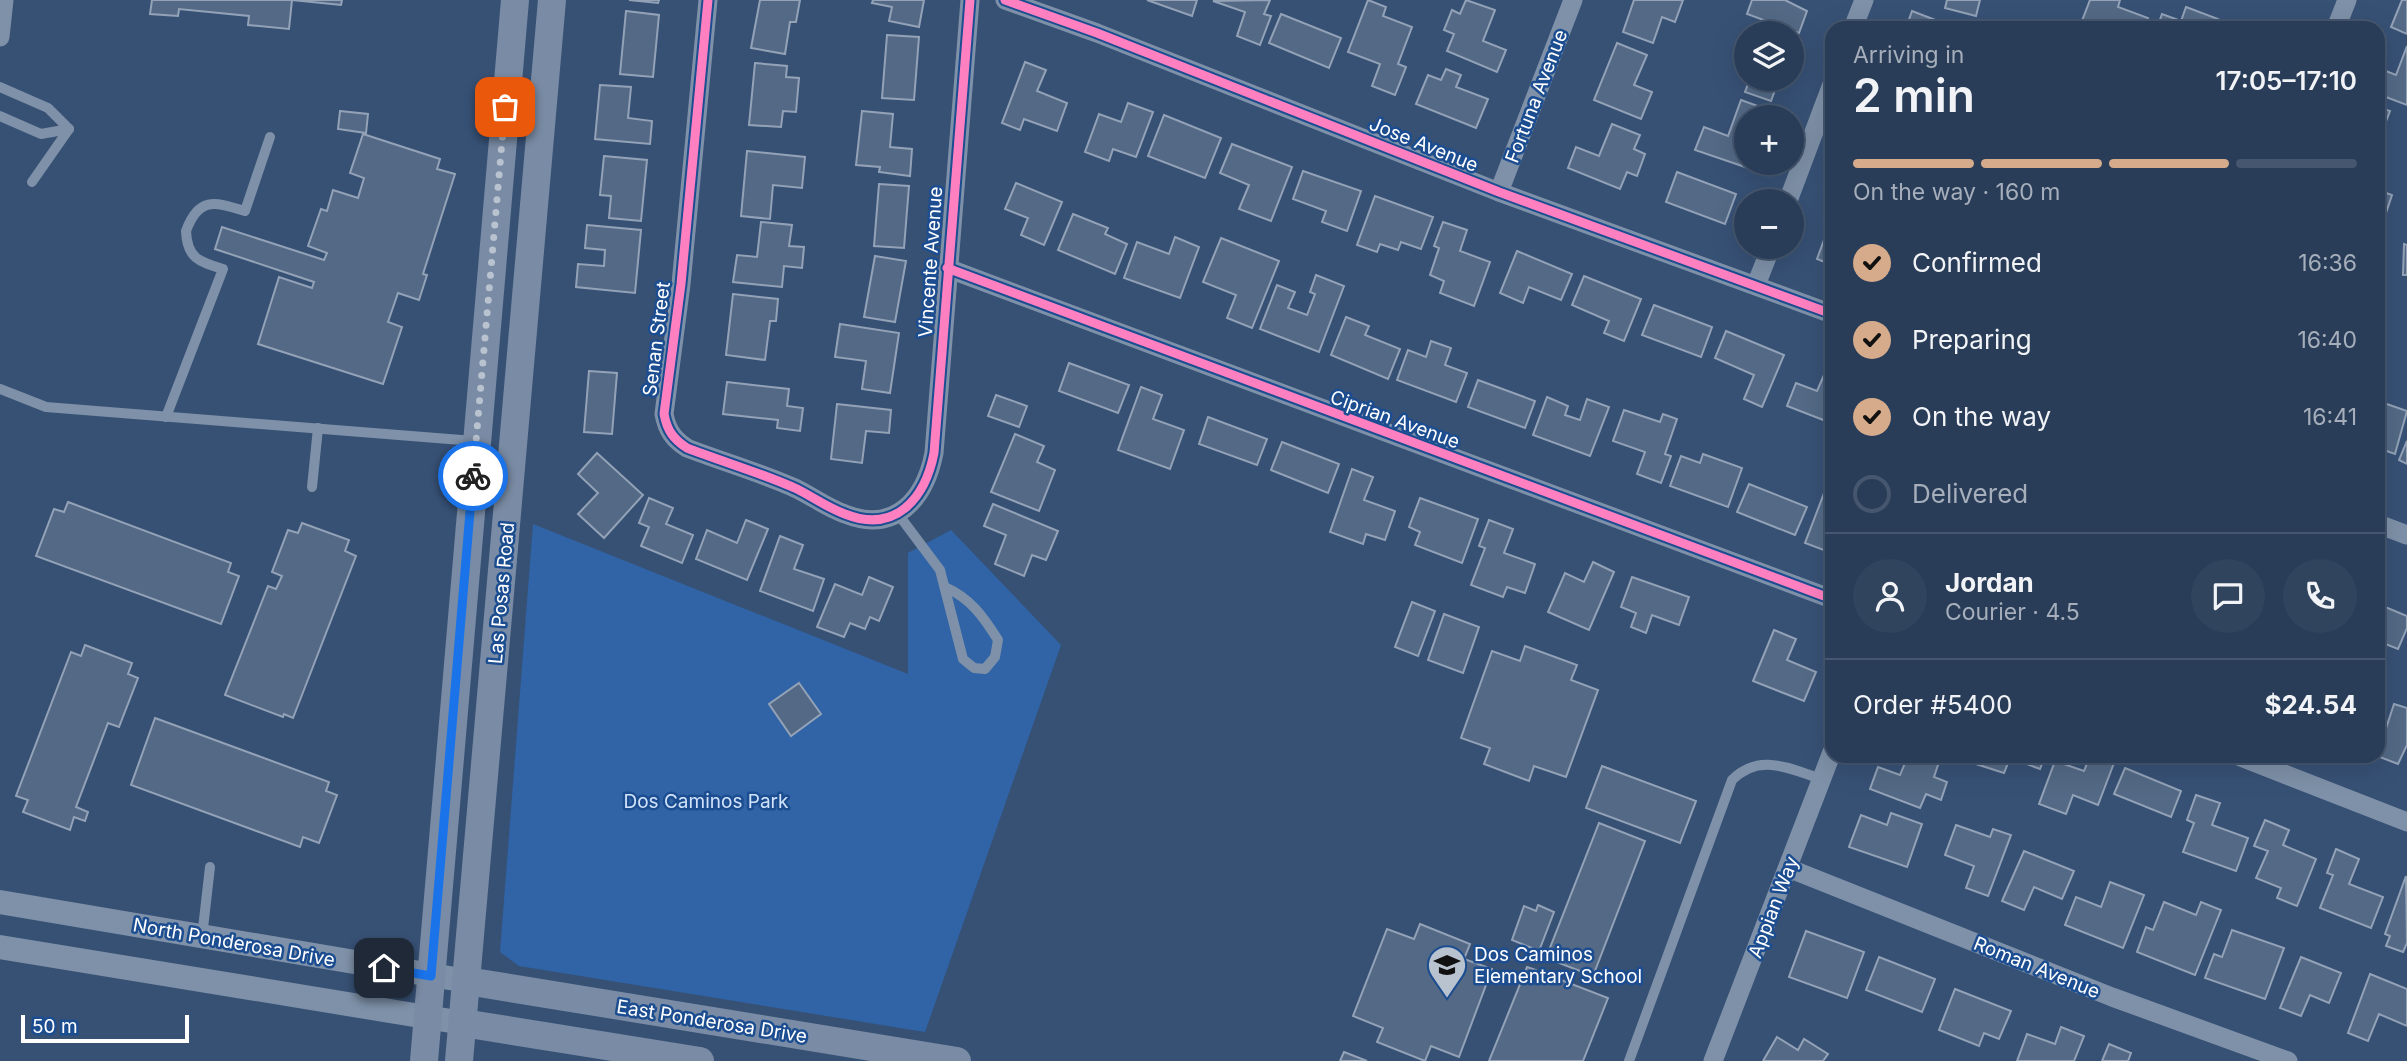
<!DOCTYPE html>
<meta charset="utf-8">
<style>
body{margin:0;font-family:Inter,sans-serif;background:#31445e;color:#f1f3f6;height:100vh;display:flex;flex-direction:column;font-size:26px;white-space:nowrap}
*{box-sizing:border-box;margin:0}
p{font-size:23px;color:#a5aeba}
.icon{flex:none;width:38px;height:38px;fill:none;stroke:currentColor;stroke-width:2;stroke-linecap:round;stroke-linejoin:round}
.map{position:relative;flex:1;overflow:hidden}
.details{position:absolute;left:1825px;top:21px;width:560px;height:742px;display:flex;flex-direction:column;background:#293d58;border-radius:21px;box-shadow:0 7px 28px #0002,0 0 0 2px #45566e}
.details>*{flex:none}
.fabs{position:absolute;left:1734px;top:21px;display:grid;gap:14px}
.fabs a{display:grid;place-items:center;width:70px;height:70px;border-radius:50%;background:#293d58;box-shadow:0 7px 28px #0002,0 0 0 2px #45566e;font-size:35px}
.scale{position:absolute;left:21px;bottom:18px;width:168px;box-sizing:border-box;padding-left:7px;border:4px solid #fff;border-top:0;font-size:19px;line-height:24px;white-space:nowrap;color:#fff;-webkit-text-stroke:5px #1c4d90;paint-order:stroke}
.pin{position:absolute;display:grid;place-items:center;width:60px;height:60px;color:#fff;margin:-30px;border-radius:14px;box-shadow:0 4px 10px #0006}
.courier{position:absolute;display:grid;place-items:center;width:70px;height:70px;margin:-35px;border:5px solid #1a73e8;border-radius:50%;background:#fff;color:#222;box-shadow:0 2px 9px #0007}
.headline em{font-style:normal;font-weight:600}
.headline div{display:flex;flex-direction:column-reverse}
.headline{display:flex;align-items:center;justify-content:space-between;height:119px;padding:0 28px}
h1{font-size:46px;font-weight:600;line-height:52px}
.bar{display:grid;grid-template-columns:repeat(4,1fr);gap:10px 7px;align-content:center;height:84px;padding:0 28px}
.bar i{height:9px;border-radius:5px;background:#45566e}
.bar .active{background:#d6ab8b}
.bar p{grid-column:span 4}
.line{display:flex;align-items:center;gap:18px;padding:0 28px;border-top:2px solid #45566e}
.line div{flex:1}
.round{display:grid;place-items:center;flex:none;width:74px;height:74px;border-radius:37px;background:#31445e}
ol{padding:0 28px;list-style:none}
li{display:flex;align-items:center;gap:21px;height:77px}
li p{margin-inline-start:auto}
li .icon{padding:7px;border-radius:50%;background:#d6ab8b;color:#111;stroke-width:4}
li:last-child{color:#a5aeba}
li i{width:38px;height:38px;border:4px solid #45566e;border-radius:50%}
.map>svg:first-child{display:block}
.green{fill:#3064a6}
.building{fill:#536985;stroke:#93a2b7;stroke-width:2}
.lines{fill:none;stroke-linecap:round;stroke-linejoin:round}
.service{stroke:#7e91a8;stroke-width:10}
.minor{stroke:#7e91a8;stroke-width:19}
.tertiary{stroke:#7e91a8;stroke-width:24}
.secondary{stroke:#7a8ca5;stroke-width:28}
.cycleway-casing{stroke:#1c4d90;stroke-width:13}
.cycleway{stroke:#ff80c0;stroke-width:9}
.done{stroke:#b9c2cf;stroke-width:7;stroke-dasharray:0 12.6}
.route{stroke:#1a73e8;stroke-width:9}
.labels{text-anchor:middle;stroke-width:5;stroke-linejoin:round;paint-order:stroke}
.street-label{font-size:19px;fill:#fff;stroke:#1c4d90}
.park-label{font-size:19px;fill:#d1e3fa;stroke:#1c4d90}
.poi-label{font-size:19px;fill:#fff;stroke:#1c4d90;text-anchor:start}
</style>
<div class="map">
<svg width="2407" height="1061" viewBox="0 0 2407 1061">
<rect width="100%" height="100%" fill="#375175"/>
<path class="green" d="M533 524 908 674V553L951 530 1061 645 925 1032 519 966 500 952Z"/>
<g class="building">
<path d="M152 0H342L341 5 292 0 289 29 248 25 249 16 179 9 178 16 150 14Z"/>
<path d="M629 0H659L658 3Z"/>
<path d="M760 0H800L796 22H790L785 54 751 48Z"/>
<path d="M873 0H924L919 27 889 21 892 7 872 3Z"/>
<path d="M1147 0H1197L1192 16Z"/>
<path d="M1270 0 1264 14 1271 16 1260 45 1237 36 1245 12 1213 1Z"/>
<path d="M1368 0 1386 7 1383 16 1412 27 1398 64 1406 67 1395 95 1372 86 1380 64 1348 52Z"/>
<path d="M1466 0 1495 10 1483 41 1506 50 1497 72 1447 51 1454 34 1444 30 1452 10 1460 14Z"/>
<path d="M1634 0H1683L1675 22 1662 17 1653 43 1623 32Z"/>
<path d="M1752 0H1785L1807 11 1799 33 1747 14Z"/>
<path d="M1947 0H1980L1976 16 1945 8Z"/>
<path d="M2090 0H2120L2118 7 2148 18 2144 28 2080 26Z"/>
<path d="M2402 0H2407V34L2391 27Z"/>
<path d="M2186 7 2218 19 2214 28H2157L2162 14 2181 21Z"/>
<path d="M626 11 659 15 653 77 620 74Z"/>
<path d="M1912 11 1943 23 1942 28H1906Z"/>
<path d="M1281 14 1341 38 1329 68 1269 43Z"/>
<path d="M887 35 919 37 914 100 882 98Z"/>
<path d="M1617 43 1647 55 1634 85 1652 92 1641 119 1594 100Z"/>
<path d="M2407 46V105L2378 94V68L2396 75Z"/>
<path d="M1025 62 1046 70 1037 91 1067 103 1057 131 1024 119 1020 130 1002 123Z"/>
<path d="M755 63 787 66 786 77 799 78 796 112 783 111 781 127 749 125Z"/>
<path d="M1446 69 1461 75 1456 87 1488 99 1476 128 1416 104 1428 75 1441 80Z"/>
<path d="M1750 79H1779L1771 101 1745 92Z"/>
<path d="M600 85 631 87 628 118 652 121 650 144 595 139Z"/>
<path d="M1741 100 1769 110 1766 117H1746L1748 168 1695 150 1704 127 1728 136Z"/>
<path d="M1128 103 1153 112 1136 157 1113 149 1109 161 1085 152 1099 114 1121 122Z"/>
<path d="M2378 107 2390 111 2378 142Z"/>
<path d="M340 111 368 114 366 133 338 129Z"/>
<path d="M862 111 893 114 890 147 912 149 910 176 879 172 880 167 856 165Z"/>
<path d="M1164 115 1221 138 1205 178 1148 156Z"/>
<path d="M1612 124 1640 135 1634 149 1645 154 1637 176 1627 172 1620 189 1568 168 1576 147 1599 156Z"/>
<path d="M363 134 440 159 437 169 455 174 423 274 427 275 419 300 398 293 388 322 402 327 383 384 258 344 279 277 312 288 314 282 215 249 222 227 324 260 327 253 308 246 321 209 327 211 333 190 358 198 364 178 350 173Z"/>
<path d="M1232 144 1292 167 1271 221 1239 209 1249 185 1220 173Z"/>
<path d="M747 151 805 157 802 188 773 185 770 219 741 216Z"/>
<path d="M604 156 647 160 641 221 609 218 611 196 600 195Z"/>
<path d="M1303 171 1361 191 1347 231 1322 222 1326 211 1293 199Z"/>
<path d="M1677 172 1736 194 1725 224 1666 202Z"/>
<path d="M1016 183 1062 202 1044 245 1021 235 1028 218 1005 209Z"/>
<path d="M879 184 909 186 904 248 874 246Z"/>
<path d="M2378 190 2392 195 2383 222 2378 220Z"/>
<path d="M1375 196 1433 217 1421 249 1401 242 1398 250 1380 244 1377 252 1357 245Z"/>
<path d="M1073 214 1108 228 1105 234 1127 244 1115 274 1058 250Z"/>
<path d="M761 222 792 225 789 246 804 247 802 268 784 266 782 287 733 282 737 255 757 257Z"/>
<path d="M1443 222 1467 230 1460 251 1490 262 1474 306 1440 293 1444 281 1430 275 1439 248 1434 246Z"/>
<path d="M587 225 641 230 635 293 576 287 578 264 604 266 605 250 585 248Z"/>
<path d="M1828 229 1832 231V265L1817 259Z"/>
<path d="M1175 237 1199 247 1180 298 1124 278 1137 242 1169 254Z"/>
<path d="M1221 238 1279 261 1252 328 1227 318 1236 295 1203 282Z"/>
<path d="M2404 244 2407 245V275H2403Z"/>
<path d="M1517 251 1572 274 1561 300 1529 287 1523 303 1500 293Z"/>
<path d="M875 256 906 261 895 322 864 317Z"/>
<path d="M1316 275 1344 286 1319 352 1260 329 1277 285 1295 292 1288 308 1307 315 1315 294 1310 292Z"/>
<path d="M1584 276 1641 299 1624 341 1604 333 1609 321 1572 305Z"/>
<path d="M733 294 778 299 776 321H770L765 360 726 355Z"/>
<path d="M1654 305 1712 327 1701 357 1642 335Z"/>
<path d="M1346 317 1369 326 1365 335 1400 349 1388 379 1331 355Z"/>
<path d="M840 324 899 333 890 393 862 389 866 361 835 357Z"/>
<path d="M1726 331 1784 355 1762 407 1744 399 1754 375 1715 358Z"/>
<path d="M1431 341 1451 348 1445 365 1467 373 1456 402 1397 380 1408 350 1426 357Z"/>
<path d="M1069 363 1129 385 1118 413 1059 391Z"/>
<path d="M1827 368 1832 370 1831 423 1787 406 1796 383 1817 391Z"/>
<path d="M589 371 617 373 612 434 584 432Z"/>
<path d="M1478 380 1535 401 1525 428 1468 407Z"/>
<path d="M727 382 789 389 787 406 803 408 800 431 777 428 778 420 723 414Z"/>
<path d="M1141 387 1162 395 1153 419 1184 430 1170 469 1118 450Z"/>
<path d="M996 395 1027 406 1019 427 988 416Z"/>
<path d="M1547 397 1568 406 1565 415 1580 420 1587 399 1609 407 1590 456 1533 435Z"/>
<path d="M2381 402 2407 411 2395 454 2378 448V411Z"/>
<path d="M837 404 891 410 889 433 866 431 862 463 831 459Z"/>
<path d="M1624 410 1660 422 1663 414 1677 419 1665 454 1671 456 1661 483 1637 474 1645 452 1613 441Z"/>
<path d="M1208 417 1267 439 1257 465 1199 444Z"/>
<path d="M1015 434 1044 446 1037 462 1055 470 1039 511 991 492Z"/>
<path d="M2407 441V464L2399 460Z"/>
<path d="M1282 442 1339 464 1328 493 1271 470Z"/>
<path d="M597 453 643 495 604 538 578 514 598 493 578 474Z"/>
<path d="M1703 454 1742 468 1728 507 1670 486 1681 456 1700 463Z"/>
<path d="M1352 469 1373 477 1364 500 1395 511 1385 540 1366 534 1363 544 1330 532Z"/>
<path d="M1749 484 1807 507 1795 535 1737 512Z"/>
<path d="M1826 488 1832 491V543L1829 552 1805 543Z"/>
<path d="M649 498 673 508 666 524 693 535 682 563 641 546 649 527 639 523Z"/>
<path d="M1420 498 1478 519 1462 563 1415 545 1420 532 1409 527Z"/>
<path d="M68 502 231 563 228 572 239 576 221 624 36 556 54 509 64 512Z"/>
<path d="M993 504 1058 531 1046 560 1032 555 1024 576 995 564 1006 535 984 526Z"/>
<path d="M746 520 768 529 747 580 696 559 707 530 737 543Z"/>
<path d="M1489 520 1513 529 1504 553 1535 564 1525 593 1507 587 1503 597 1471 585 1485 548 1479 546Z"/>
<path d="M302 523 349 540 345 551 356 556 293 718 284 714 283 717 225 695 268 586 276 589 282 576 272 572 288 530 298 533Z"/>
<path d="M780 536 803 545 794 569 824 579 813 611 760 591Z"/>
<path d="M1593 562 1614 572 1589 630 1548 612 1565 573 1584 582Z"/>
<path d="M869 577 893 587 879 621 870 617 865 629 850 623 844 637 817 627 835 584 862 595Z"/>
<path d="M1632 577 1689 597 1679 625 1652 615 1646 633 1631 627 1636 613 1621 607Z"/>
<path d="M1412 602 1435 611 1418 656 1395 647Z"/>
<path d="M2378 604 2407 616V628L2398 649 2378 641Z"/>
<path d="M1444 614 1479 627 1463 673 1428 660Z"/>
<path d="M1774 630 1796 639 1787 660 1816 672 1804 701 1753 681Z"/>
<path d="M85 645 132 663 128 674 138 678 119 727 108 723 76 807 88 812 85 821 74 817 70 830 23 812 28 800 16 796 71 652 81 656Z"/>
<path d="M1525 646 1577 665 1571 680 1598 690 1566 777 1534 766 1529 781 1484 764 1490 748 1461 738 1492 651 1520 661Z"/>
<path d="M799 683 821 714 791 736 769 704Z"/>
<path d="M2394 704 2407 708V745L2398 764 2377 756Z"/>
<path d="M155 718 329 782 326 791 337 795 319 843 303 837 300 847 131 785Z"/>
<path d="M1908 756H1941L1934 777 1947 782 1941 800 1926 794 1920 808 1870 789 1878 767 1900 775Z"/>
<path d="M1979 756H2045L2040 769 2010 758 2004 773 1976 764Z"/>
<path d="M2090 756 2114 763 2098 805 2073 795 2066 814 2039 804 2055 761 2084 771Z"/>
<path d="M1602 766 1696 801 1680 843 1586 808Z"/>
<path d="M2125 768 2181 791 2171 817 2114 794Z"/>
<path d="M2196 795 2220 803 2212 825 2248 838 2236 871 2183 852 2194 823 2187 820Z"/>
<path d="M1891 813 1922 824 1907 867 1849 847 1861 815 1887 825Z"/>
<path d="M2265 820 2289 830 2283 845 2316 859 2297 906 2277 898 2281 888 2256 878 2268 851 2254 846Z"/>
<path d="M1599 823 1645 841 1593 976 1546 958Z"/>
<path d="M1956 825 1990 837 1993 829 2011 835 1988 896 1966 888 1974 866 1945 855Z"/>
<path d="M2336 849 2359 859 2349 884 2383 897 2371 928 2320 908 2333 875 2327 873Z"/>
<path d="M2024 851 2074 871 2062 899 2034 887 2024 910 2002 901Z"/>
<path d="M2406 876 2407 943 2403 952 2386 946 2390 936 2385 934Z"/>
<path d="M2110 882 2144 895 2123 948 2065 925 2076 897 2101 907Z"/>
<path d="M2164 902 2196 915 2201 902 2221 910 2195 975 2137 952 2146 927 2153 930Z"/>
<path d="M1538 905 1554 912 1539 951 1512 940 1524 906 1536 911Z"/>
<path d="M1420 924 1470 944 1464 959 1492 969 1459 1057 1431 1046 1425 1061 1377 1042 1383 1028 1353 1016 1387 929 1414 939Z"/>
<path d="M2232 930 2284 948 2265 999 2205 978 2214 954 2222 957Z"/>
<path d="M1806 931 1864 952 1847 998 1789 977Z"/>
<path d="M1879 957 1935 979 1922 1012 1866 990Z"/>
<path d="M2301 957 2341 973 2329 1003 2310 995 2301 1016 2280 1008Z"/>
<path d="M1527 967 1536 970 1532 981 1538 984 1543 973 1608 998 1583 1061H1489Z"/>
<path d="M2370 974 2407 989V1026L2379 1014 2368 1041 2348 1033Z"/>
<path d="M1955 989 2011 1011 1999 1039 1984 1033 1979 1046 1939 1030Z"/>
<path d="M2061 1027 2084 1036 2074 1061H2017L2027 1034 2055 1044Z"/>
<path d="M1777 1037 1798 1050 1804 1039 1828 1054 1823 1061H1763Z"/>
<path d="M2109 1044 2131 1053 2128 1061H2102Z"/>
<path d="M1344 1052 1367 1061H1340Z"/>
</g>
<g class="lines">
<g class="service">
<path d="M0 87 48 108 69 129"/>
<path d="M0 116 41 134 69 129"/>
<path d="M32 182 69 129"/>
<path d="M0 389 46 407 474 441"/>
<path d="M166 417 223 269C199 262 187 258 186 231 199 196 215 202 245 211L270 137"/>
<path d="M312 487 318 428"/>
<path d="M898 514 940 570 963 659 974 668 985 669 995 657 998 640C983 616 970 598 945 587"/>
<path d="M202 937 210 867"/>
<path d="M1629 1061 1732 780C1760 752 1789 769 1822 779"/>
</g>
<g class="minor">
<path d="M708 0 681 284 664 414C667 430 673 439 687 448 723 462 762 473 797 489 813 497 828 508 845 514 895 534 925 499 934 453L970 0"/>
<path d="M1005 0 1097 33 1499 192 1832 314"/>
<path d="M1853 28 1864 0"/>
<path d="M2336 28 2347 0"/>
<path d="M0 37 4 0"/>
<path d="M1499 192 1573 0"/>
<path d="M1788 201 1832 84"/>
<path d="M947 268 1832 599"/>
<path d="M1756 285 1771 247"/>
<path d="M2378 524 2407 535"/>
<path d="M2238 756 2407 822"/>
<path d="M1788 868 2112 997 2288 1061"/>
<path d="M1713 1061 1832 752"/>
</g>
<g class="tertiary">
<path d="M0 902 467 981"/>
<path d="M0 947 463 1023"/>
</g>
<g class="secondary">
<path d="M467 981 957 1061"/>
<path d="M463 1023 700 1061"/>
<path d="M424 1061 515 0"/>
<path d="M459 1061 552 0"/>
</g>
<g class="cycleway-casing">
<g id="cycleway">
<path d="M708 0 681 284 664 414C667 430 673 439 687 448 723 462 762 473 797 489 813 497 828 508 845 514 895 534 925 499 934 453L970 0"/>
<path d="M1005 0 1097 33 1499 192 1832 314"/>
<path d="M947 268 1832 599"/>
</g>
</g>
<use href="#cycleway" class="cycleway"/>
</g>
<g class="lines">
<path class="done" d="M473 476 505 107"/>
<path class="route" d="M384 968 431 976 473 476"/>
</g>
<defs>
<g id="school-pin" transform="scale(2.0125)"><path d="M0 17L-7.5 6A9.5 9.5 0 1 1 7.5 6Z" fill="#b9c2cf" stroke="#1c4d90"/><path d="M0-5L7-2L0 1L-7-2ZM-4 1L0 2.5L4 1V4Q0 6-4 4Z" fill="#111"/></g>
</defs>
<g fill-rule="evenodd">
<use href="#school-pin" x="1447" y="965"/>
</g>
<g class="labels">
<g class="street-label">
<text transform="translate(1536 96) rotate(-69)" y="7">Fortuna Avenue</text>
<text transform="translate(1424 144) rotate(22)" y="7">Jose Avenue</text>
<text transform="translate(930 262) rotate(-86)" y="7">Vincente Avenue</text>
<text transform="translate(656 339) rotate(-83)" y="7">Senan Street</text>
<text transform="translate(1395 419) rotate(20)" y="7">Ciprian Avenue</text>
<text transform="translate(501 593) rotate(-85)" y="7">Las Posas Road</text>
<text transform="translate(1773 907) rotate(-69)" y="7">Appian Way</text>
<text transform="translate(234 942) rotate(10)" y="7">North Ponderosa Drive</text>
<text transform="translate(2037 967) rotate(22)" y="7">Roman Avenue</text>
<text transform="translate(712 1021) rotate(9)" y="7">East Ponderosa Drive</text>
</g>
<g class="park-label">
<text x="706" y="808">Dos Caminos Park</text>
</g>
<g class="poi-label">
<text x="1474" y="961">Dos Caminos<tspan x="1474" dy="22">Elementary School</tspan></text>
</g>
</g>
</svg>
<div class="fabs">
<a><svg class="icon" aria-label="layers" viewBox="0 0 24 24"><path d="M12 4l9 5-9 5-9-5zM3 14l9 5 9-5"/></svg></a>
<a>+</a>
<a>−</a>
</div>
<div class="scale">50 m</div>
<div class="pin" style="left:505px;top:107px;background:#ea580c"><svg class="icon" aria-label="bag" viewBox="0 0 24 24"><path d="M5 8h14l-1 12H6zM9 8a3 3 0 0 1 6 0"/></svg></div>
<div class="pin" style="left:384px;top:968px;background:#1f2937"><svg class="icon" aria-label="home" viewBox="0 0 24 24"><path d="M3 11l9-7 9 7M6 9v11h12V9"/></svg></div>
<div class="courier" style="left:473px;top:476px"><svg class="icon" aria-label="bike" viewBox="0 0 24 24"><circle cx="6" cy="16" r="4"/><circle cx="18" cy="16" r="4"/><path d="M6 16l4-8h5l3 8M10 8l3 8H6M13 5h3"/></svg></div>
<section class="details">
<div class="headline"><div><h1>2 min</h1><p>Arriving in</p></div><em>17:05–17:10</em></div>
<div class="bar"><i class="active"></i><i class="active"></i><i class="active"></i><i></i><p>On the way · 160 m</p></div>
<ol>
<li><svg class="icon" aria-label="check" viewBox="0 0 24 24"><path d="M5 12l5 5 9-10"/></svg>Confirmed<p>16:36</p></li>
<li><svg class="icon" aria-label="check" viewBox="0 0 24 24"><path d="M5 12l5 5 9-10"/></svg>Preparing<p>16:40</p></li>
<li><svg class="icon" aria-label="check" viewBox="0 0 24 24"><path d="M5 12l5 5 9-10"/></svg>On the way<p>16:41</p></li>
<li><i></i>Delivered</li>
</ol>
<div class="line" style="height:126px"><a class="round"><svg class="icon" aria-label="person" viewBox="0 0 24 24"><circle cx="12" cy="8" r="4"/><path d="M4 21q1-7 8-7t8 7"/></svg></a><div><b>Jordan</b><p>Courier · 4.5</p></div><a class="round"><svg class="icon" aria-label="chat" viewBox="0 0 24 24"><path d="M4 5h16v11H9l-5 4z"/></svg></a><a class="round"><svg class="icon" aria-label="phone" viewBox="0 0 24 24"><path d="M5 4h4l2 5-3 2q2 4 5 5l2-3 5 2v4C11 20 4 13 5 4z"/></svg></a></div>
<div class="line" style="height:91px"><div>Order #5400</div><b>$24.54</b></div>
</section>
</div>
